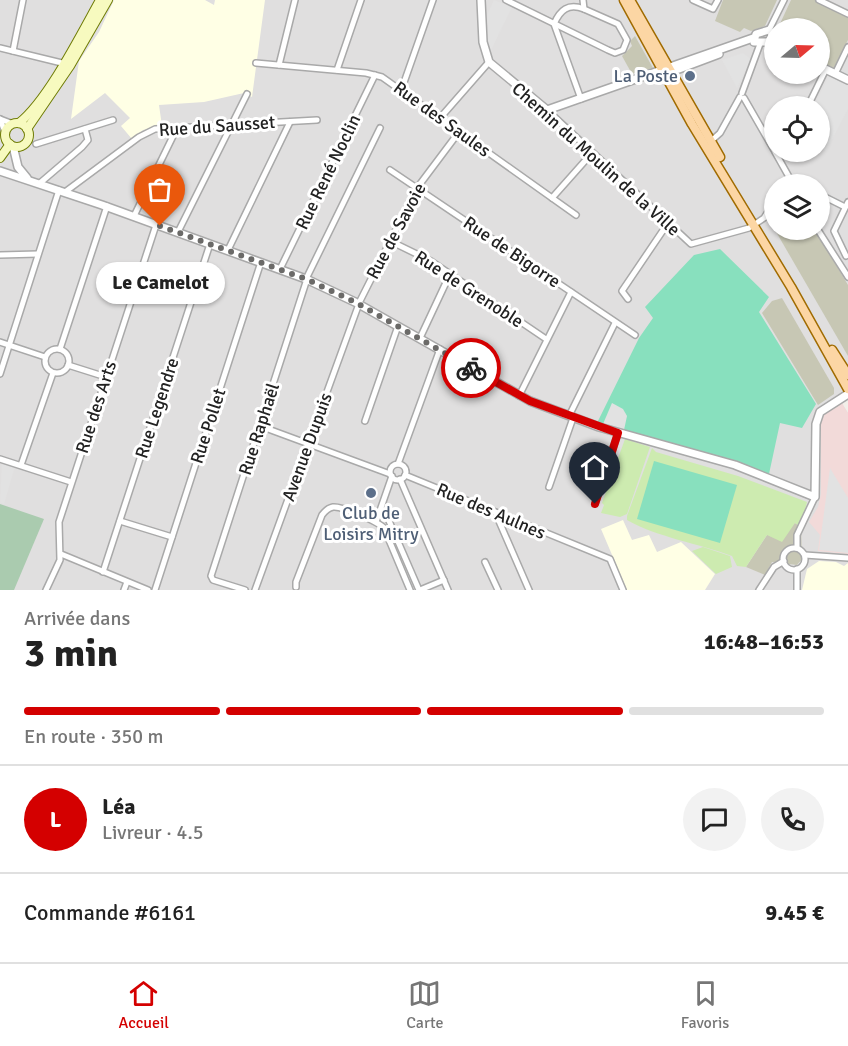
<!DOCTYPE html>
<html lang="fr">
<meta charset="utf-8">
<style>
body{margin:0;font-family:Signika,sans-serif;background:#f2f2f2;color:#222;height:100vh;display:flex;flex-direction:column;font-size:22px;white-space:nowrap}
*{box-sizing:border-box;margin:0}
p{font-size:20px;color:#767676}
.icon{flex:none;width:33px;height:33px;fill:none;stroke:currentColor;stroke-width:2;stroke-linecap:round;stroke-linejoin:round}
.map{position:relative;height:590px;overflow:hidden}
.side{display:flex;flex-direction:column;background:#fff;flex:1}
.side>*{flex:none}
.needle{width:39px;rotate:71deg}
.buttons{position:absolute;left:764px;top:18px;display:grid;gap:12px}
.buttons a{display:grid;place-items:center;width:66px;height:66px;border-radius:50%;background:#fff;box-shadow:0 2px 4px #0004;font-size:30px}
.pin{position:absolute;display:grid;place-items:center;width:51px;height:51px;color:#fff;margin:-62px -26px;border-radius:50% 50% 50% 0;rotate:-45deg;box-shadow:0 0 6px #0007}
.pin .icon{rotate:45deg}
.courier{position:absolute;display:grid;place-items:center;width:60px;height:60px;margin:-30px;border:4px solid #d40000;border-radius:50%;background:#fff;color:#222;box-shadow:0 2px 8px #0007}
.bubble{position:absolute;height:42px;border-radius:21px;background:#fff;box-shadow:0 2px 4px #0004;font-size:20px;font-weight:700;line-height:42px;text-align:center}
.head em{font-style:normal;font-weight:700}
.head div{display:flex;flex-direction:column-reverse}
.head{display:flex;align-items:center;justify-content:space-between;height:102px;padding:0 24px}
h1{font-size:39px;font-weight:700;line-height:45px}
.bar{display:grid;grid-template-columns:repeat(4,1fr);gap:9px 6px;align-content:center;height:72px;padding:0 24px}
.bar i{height:8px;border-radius:4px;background:#e0e0e0}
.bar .selected{background:#d40000}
.bar p{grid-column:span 4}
.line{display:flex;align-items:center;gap:15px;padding:0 24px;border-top:2px solid #e0e0e0}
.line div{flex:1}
.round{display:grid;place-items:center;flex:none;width:63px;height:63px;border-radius:32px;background:#f2f2f2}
.menu{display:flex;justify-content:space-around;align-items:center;height:84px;border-top:2px solid #e0e0e0;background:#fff;font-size:16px;color:#767676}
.menu a{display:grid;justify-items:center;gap:3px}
.menu .selected{color:#d40000}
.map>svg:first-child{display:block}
.residential{fill:#e0dfdf;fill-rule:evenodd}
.commercial{fill:#f2dad9}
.education{fill:#ffffe5}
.construction{fill:#c7c7b4}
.grass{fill:#cdebb0}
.cemetery{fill:#aacbaf}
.pitch{fill:#88e0be}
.parking{fill:#e2e2e2}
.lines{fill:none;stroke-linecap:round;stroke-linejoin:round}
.minor-casing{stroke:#a9a9a9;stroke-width:8}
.tertiary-casing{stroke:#a9a9a9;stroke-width:10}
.secondary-casing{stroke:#707d05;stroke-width:10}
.primary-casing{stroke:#a06b00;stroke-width:11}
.minor{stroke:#fff;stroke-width:5}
.tertiary{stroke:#fff;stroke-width:7}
.secondary{stroke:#f7fabf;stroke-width:8}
.primary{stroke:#fcd6a4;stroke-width:8}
.done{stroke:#6b6a68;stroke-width:6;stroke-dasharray:0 10.8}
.route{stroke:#d40000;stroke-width:8}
.service-dot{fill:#5c6f8a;stroke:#fff;stroke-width:2}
.labels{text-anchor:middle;stroke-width:6;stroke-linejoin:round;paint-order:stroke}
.service-label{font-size:18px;fill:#4e5e75;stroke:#fff;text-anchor:end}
.street-label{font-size:18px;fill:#222;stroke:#fff}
</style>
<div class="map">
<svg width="848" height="590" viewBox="0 0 848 590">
<rect width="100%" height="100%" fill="#f2efe9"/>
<path class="residential" d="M0 0H848V400L842 404 848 413V590H0ZM774 28H819V74H774ZM774 106H819V152H774ZM774 184H819V230H774Z"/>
<path class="commercial" d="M842 403 848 413V554L818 551 820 535 809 522 818 507 821 494V419L824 414Z"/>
<g class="education">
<path d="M114 0H205L214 5 215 0H265L252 97 244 93 204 102 159 105 162 126 143 130 132 139 121 126 130 118 105 93 71 119 79 61 99 32Z"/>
<path d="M623 520 632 540 649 535 657 552 681 542 715 574 705 590H627L601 529Z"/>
<path d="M819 561 836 562 844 566 848 563V590H802L807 569Z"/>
</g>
<g class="construction">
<path d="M723 0H777L765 26 751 31 744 28 740 32 715 21Z"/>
<path d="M791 0H815L848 16V40L833 70 819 62V28H778Z"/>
<path d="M635 36 653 68 632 74 622 56 632 46 630 41Z"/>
<path d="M775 230H815L848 285V356Z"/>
<path d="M782 298 834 388V394L818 405 762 313 772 301Z"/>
<path d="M795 523 801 527 802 559 797 565 772 562 765 575 746 567 767 535Z"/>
</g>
<g class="grass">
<path d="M625 439 650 447 627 514 620 517 601 513 604 505 602 503Z"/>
<path d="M652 448 656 452 738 476 807 502 801 527 795 523 782 542 767 535 746 567 737 566 732 556C698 543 659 538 627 520V516Z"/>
<path d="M703 547 730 556 732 567 716 574 692 551Z"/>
</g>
<path class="cemetery" d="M0 504 44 519 14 590H0Z"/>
<g class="pitch">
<path d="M720 249 769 297 759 312 816 404 802 428 780 423 769 474 597 423 639 338 653 318 645 307 694 255Z"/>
<path d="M654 461 737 485 720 543 637 519Z"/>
</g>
<g class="parking">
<path d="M494 0 512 7 490 52 487 41 488 13Z"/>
<path d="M743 53 751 59 737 88 722 60Z"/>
<path d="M829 76 848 86V109L826 151 819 147V106H814Z"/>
<path d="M612 403 623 409 627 416 624 430 603 424Z"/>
<path d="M2 462 15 466 4 504 0 503Z"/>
<path d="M830 468 848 498V553L819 550Z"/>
</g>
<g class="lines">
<g class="minor-casing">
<g id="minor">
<path d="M506 0 608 50 615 53 623 50 627 40 618 24 584 9 583 0"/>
<path d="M693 0 713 9 718 0"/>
<path d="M819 0 848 14"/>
<path d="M769 30 784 0"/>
<path d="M0 48 66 64"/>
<path d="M13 51 23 0"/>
<path d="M256 63 366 73 382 77 576 215"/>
<path d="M279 65 295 0"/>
<path d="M337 70 361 0"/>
<path d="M835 74 848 47"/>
<path d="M401 91 433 0"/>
<path d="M742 93 760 44"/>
<path d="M744 98 774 150"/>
<path d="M581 99 554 24C560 10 568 3 584 9"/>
<path d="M808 106 826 69"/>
<path d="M547 110 691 244 749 228 764 218 774 202"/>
<path d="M440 118 489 62"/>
<path d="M0 119 13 124"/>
<path d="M0 119 5 132"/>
<path d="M711 141 720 133 740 97"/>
<path d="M36 144 113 120"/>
<path d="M775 152 793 184"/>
<path d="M390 170 635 335"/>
<path d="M791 179 800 184"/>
<path d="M40 183 82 147 88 140 85 129"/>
<path d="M783 184 790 178"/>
<path d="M65 192 139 137 155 129 317 120"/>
<path d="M819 194 845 207"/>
<path d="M552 198 592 153"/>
<path d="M134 216 177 128"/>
<path d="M818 230 848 277"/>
<path d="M178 232 247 94"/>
<path d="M390 241 431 261 546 339"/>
<path d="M228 250 290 122"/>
<path d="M0 255 38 254"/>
<path d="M846 256 834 231 848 202"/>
<path d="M280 269 375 75"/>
<path d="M306 279 380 128"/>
<path d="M628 299 622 291 668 223"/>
<path d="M420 338 450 274"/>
<path d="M0 342 45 357"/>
<circle cx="57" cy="361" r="12"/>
<path d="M60 349 107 206"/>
<path d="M68 365 106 377"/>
<path d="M0 374 59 190"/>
<path d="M519 396 571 292"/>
<path d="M569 416 615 323"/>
<path d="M365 421 398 326"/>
<path d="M260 426 390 474"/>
<path d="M0 459 71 482"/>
<path d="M398 464 440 349"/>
<circle cx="398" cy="472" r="8"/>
<path d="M21 465 53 373"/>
<path d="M405 475 610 559 623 590"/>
<path d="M400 479 448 590"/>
<path d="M549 487 573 418"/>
<path d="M595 504 618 433"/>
<path d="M380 511 386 514 419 590"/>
<path d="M495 512 529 590"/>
<path d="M120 521 172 537"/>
<path d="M376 522 392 476"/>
<path d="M797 548V535L815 497"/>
<circle cx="794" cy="559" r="11"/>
<path d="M61 554 148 590"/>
<path d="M805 555 848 558"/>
<path d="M485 562 498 590"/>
<path d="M103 572 210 244"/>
<path d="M296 587V582L322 515C325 511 328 508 333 507 343 506 378 522 384 528L410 590"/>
<path d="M46 590 60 560 59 522 156 225"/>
<path d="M124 590 127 582"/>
<path d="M155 590 261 262"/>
<path d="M245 590 213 580 211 576 307 279"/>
<path d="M255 590 360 301 417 188 459 132"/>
<path d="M420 590 444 580"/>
<path d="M759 590 774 567 784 561"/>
<path d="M797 590V569"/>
</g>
</g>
<g class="tertiary-casing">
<g id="tertiary">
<path d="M481 0 483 42 489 62 547 110 753 38"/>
<path d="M769 30 773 35 769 42H754L756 34Z"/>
<path d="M819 66 848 80"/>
<path d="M671 69H679L719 54"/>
<path d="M13 146 18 167 27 178"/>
<path d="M0 171 102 205 306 279 355 302 530 401 599 427 735 465 815 497 816 424 820 412 848 394"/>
</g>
</g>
<g class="secondary-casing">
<g id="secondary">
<path d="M19 123C48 100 81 34 100 0"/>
<circle cx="17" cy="135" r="12"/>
<path d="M27 129 70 66 108 0"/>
<path d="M0 158 10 144"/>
</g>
</g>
<g class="primary-casing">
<g id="primary">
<path d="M624 0 692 124 791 287 848 389"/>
<path d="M630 0 720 157"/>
<path d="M832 350 848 375"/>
</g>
</g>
<use href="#minor" class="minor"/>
<use href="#tertiary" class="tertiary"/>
<use href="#secondary" class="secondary"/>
<use href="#primary" class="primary"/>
</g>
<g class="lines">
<path class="done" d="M160 226 306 279 355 302 471 368"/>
<path class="route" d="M471 368 530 401 618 433 595 504"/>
</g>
<g class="service-dot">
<circle cx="690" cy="76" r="6"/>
<circle cx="371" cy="493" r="6"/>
</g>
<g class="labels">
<g class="service-label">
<text x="678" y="82">La Poste</text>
<text x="371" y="519" text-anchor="middle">Club de<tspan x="371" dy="21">Loisirs Mitry</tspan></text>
</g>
<g class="street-label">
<text transform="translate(442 119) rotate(36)" y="6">Rue des Saules</text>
<text transform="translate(217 126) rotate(-4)" y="6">Rue du Sausset</text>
<text transform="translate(596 159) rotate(42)" y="6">Chemin du Moulin de la Ville</text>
<text transform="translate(328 172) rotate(-64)" y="6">Rue René Noclin</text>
<text transform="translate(396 231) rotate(-62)" y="6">Rue de Savoie</text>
<text transform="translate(512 252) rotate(34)" y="6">Rue de Bigorre</text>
<text transform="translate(469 289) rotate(33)" y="6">Rue de Grenoble</text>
<text transform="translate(96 407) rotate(-72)" y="6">Rue des Arts</text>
<text transform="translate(157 408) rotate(-72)" y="6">Rue Legendre</text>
<text transform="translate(208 426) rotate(-72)" y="6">Rue Pollet</text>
<text transform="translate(259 429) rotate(-72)" y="6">Rue Raphaël</text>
<text transform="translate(307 447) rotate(-70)" y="6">Avenue Dupuis</text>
<text transform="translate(491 511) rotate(23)" y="6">Rue des Aulnes</text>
</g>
</g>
</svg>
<div class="buttons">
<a><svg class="needle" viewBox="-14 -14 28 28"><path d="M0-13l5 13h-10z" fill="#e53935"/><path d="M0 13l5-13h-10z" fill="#767676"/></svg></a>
<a><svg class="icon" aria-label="locate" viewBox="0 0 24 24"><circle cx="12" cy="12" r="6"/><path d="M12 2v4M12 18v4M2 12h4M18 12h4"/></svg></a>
<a><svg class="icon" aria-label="layers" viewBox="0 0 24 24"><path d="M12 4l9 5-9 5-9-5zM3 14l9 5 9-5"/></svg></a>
</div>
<div class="pin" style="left:160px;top:226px;background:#ea580c"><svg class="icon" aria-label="bag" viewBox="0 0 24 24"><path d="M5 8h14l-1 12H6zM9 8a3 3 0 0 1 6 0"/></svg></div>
<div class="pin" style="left:595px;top:504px;background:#1f2937"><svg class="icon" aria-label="home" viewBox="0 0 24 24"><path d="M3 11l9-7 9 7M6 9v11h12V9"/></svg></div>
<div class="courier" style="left:471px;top:368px"><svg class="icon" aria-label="bike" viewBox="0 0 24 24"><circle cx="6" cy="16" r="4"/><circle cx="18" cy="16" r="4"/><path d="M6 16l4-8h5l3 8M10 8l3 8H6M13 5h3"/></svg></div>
<div class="bubble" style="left:96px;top:262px;width:129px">Le Camelot</div>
</div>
<section class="side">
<div class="head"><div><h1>3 min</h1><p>Arrivée dans</p></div><em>16:48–16:53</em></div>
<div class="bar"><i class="selected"></i><i class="selected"></i><i class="selected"></i><i></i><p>En route · 350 m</p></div>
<div class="line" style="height:108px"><b class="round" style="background:#d40000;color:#fff">L</b><div><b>Léa</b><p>Livreur · 4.5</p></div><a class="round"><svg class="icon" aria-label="chat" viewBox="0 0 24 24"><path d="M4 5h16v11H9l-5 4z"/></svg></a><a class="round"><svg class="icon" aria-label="phone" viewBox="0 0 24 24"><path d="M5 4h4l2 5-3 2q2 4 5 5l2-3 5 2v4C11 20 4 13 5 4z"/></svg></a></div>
<div class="line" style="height:78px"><div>Commande #6161</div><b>9.45 €</b></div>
</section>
<nav class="menu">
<a class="selected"><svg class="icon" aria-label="home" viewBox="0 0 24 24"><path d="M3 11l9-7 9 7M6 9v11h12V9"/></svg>Accueil</a>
<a><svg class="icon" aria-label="map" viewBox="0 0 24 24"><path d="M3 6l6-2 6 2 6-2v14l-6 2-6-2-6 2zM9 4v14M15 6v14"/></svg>Carte</a>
<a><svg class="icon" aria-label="saved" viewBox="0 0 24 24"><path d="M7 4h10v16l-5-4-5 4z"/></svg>Favoris</a>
</nav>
